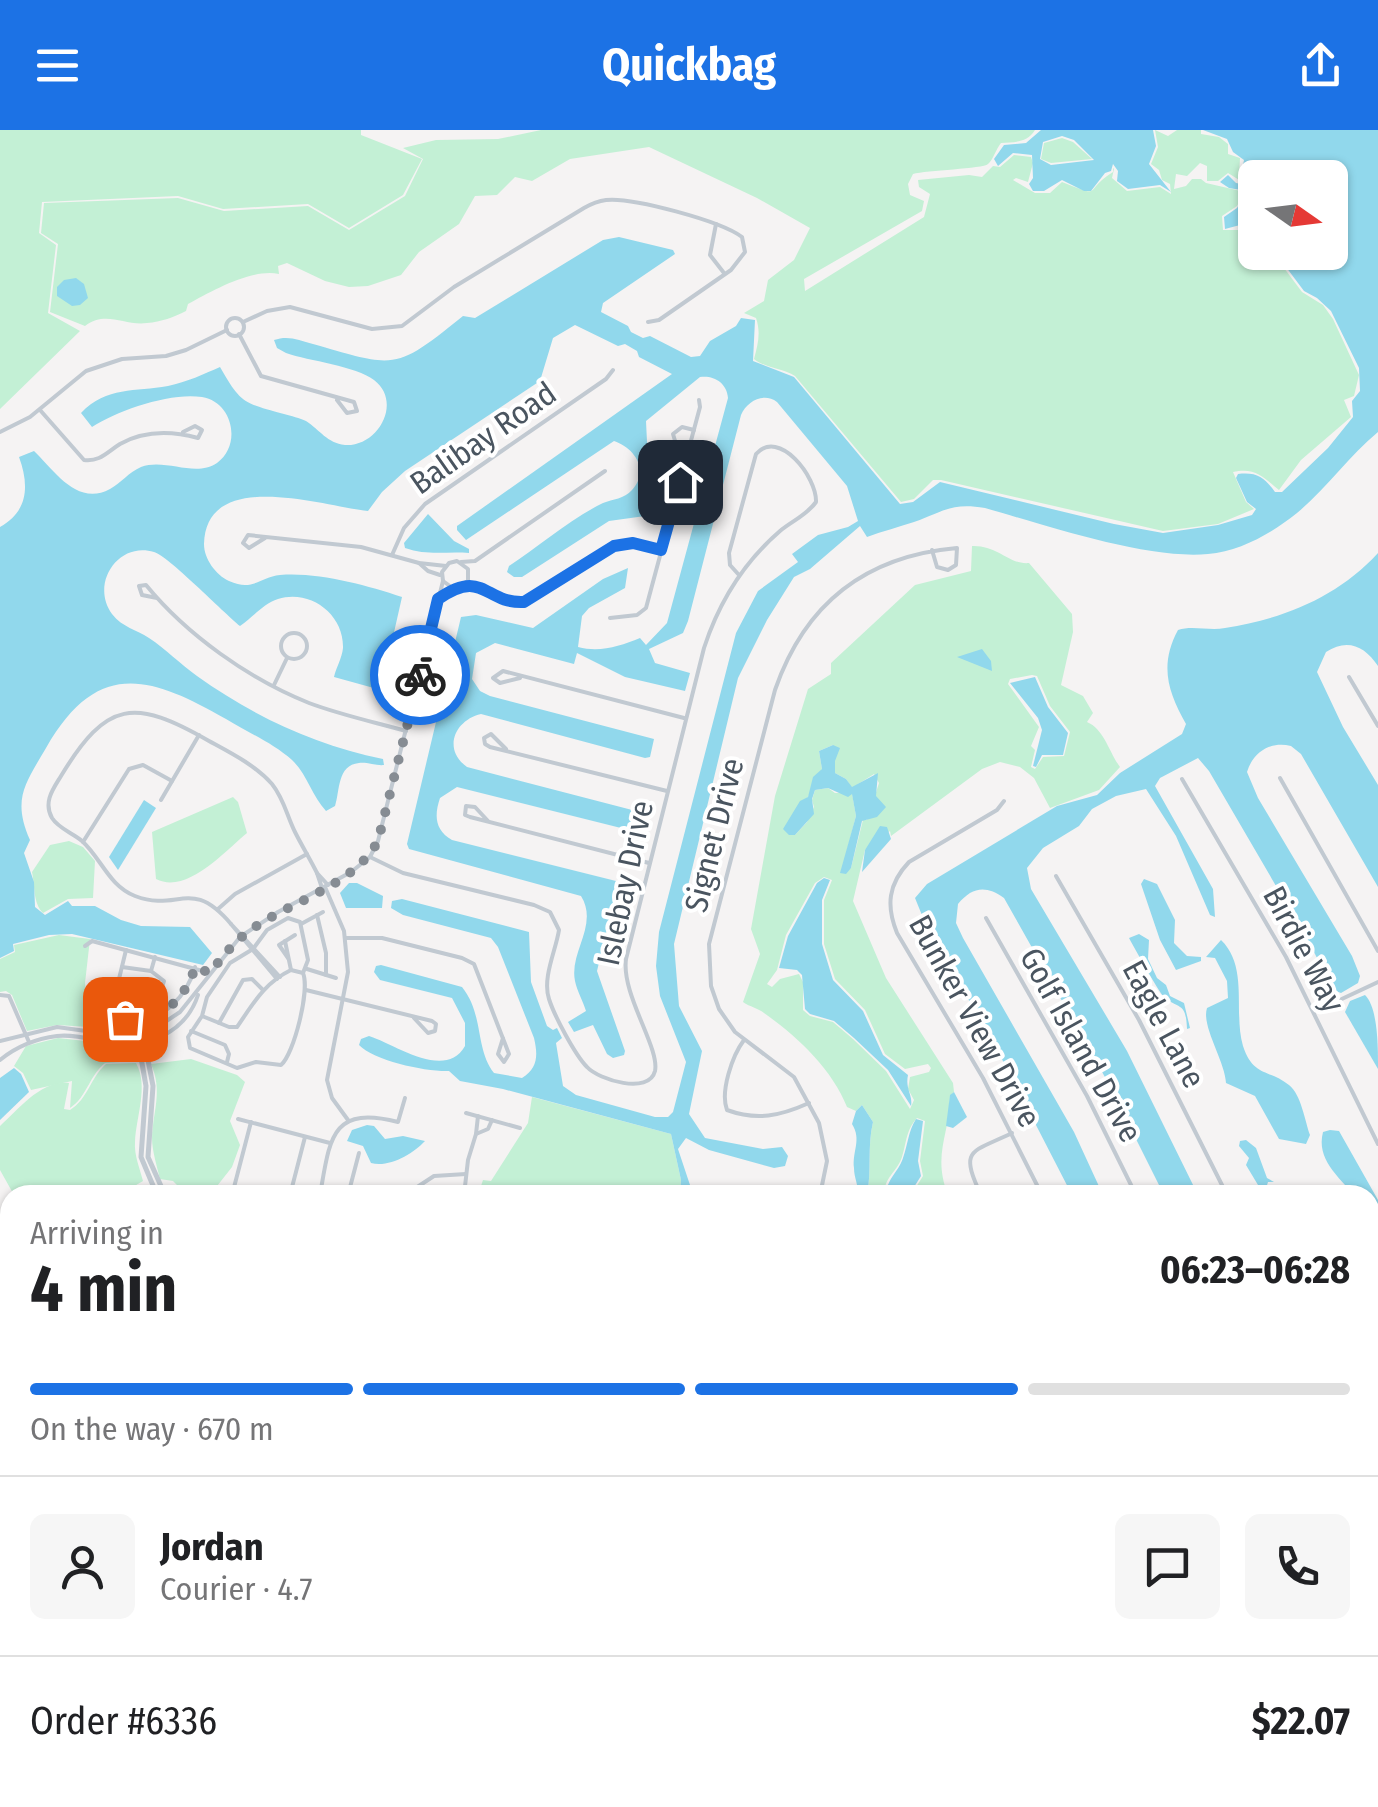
<!DOCTYPE html>
<meta charset="utf-8">
<style>
body{margin:0;font-family:"Fira Sans Condensed",sans-serif;background:#f6f6f6;color:#202124;height:100vh;display:flex;flex-direction:column;font-size:38px;white-space:nowrap}
*{box-sizing:border-box;margin:0}
p{font-size:32px;color:#757577}
.icon{flex:none;width:55px;height:55px;fill:none;stroke:currentColor;stroke-width:2;stroke-linecap:round;stroke-linejoin:round}
.map{position:relative;flex:1;overflow:hidden}
.side{position:absolute;left:0px;top:1055px;width:1380px;height:622px;display:flex;flex-direction:column;background:#fff;border-radius:30px 30px 0 0;box-shadow:0 2px 8px #0004}
.side>*{flex:none}
.needle{width:65px;rotate:104deg}
.buttons{position:absolute;left:1238px;top:30px;display:grid;gap:20px}
.buttons a{display:grid;place-items:center;width:110px;height:110px;border-radius:15px;background:#fff;box-shadow:0 2px 8px #0004;font-size:50px}
.pin{position:absolute;display:grid;place-items:center;width:85px;height:85px;color:#fff;margin:-42px;border-radius:20px;box-shadow:0 5px 15px #0006}
.courier{position:absolute;display:grid;place-items:center;width:100px;height:100px;margin:-50px;border:8px solid #1c72e5;border-radius:50%;background:#fff;color:#222;box-shadow:0 2px 12px #0007}
.head em{font-style:normal;font-weight:700}
.head div{display:flex;flex-direction:column-reverse}
.head{display:flex;align-items:center;justify-content:space-between;height:170px;padding:0 30px}
h1{font-size:65px;font-weight:700;line-height:75px}
.bar{display:grid;grid-template-columns:repeat(4,1fr);gap:15px 10px;align-content:center;height:120px;padding:0 30px}
.bar i{height:12px;border-radius:8px;background:#e0e0e0}
.bar .active{background:#1c72e5}
.bar p{grid-column:span 4}
.line{display:flex;align-items:center;gap:25px;padding:0 30px;border-top:2px solid #e0e0e0}
.line div{flex:1}
.round{display:grid;place-items:center;flex:none;width:105px;height:105px;border-radius:15px;background:#f6f6f6}
header{display:flex;justify-content:space-between;align-items:center;height:130px;padding:0 30px;background:#1c72e5;color:#fff;font-size:45px;font-weight:700}
.map>svg:first-child{display:block}
.green{fill:#c3f0d5;fill-rule:evenodd}
.water{fill:#91d8ec;fill-rule:evenodd}
.lines{fill:none;stroke-linecap:round;stroke-linejoin:round}
.minor{stroke:#c1c9d1;stroke-width:4}
.tertiary{stroke:#c1c9d1;stroke-width:5}
.primary{stroke:#b3c1d0;stroke-width:8}
.done{stroke:#868c93;stroke-width:10;stroke-dasharray:0 18}
.route{stroke:#1c72e5;stroke-width:12}
.labels{text-anchor:middle;stroke-width:8;stroke-linejoin:round;paint-order:stroke}
.street-label{font-size:32px;fill:#4a5560;stroke:#fff}
</style>
<header><svg class="icon" aria-label="menu" viewBox="0 0 24 24"><path d="M4 6h16M4 12h16M4 18h16"/></svg>Quickbag<svg class="icon" aria-label="share" viewBox="0 0 24 24"><path d="M12 15V3M7 8l5-5 5 5M5 13v7h14v-7"/></svg></header>
<div class="map">
<svg width="1378" height="1677" viewBox="0 0 1378 1677">
<rect width="100%" height="100%" fill="#f5f3f3"/>
<g class="green">
<path d="M0 0H361V5L422 29 403 65 349 98 308 74 223 79 178 66 42 72 39 103 56 115 48 183 80 201 0 279Z"/>
<path d="M541 0H1035C1027 13 1014 12 1001 13 996 19 993 30 988 34 983 39 926 40 913 44L908 54 910 65 924 71 922 81 804 149 805 161 924 87 930 64 919 57 918 50 969 45 982 47 993 36 1000 37 1014 25 1031 27 1033 33 1028 52 1016 48 1013 50 1035 63H1050L1062 52C1105 69 1082 61 1113 42V38L1114 39 1112 48 1127 61 1160 57 1171 64 1170 54 1162 50 1159 40 1151 34 1158 17 1155 0 1168 6 1177 0H1201V4L1219 7 1228 14V24L1240 28 1239 46 1246 49 1244 53 1228 43 1218 51H1207V36L1200 33 1187 46 1176 44 1174 59 1186 56 1192 49H1201L1206 53 1245 62 1237 76 1222 86 1223 100H1241L1246 95 1255 93V122L1279 123 1284 138 1302 162 1323 175 1333 189 1359 245 1354 266 1344 270 1351 287 1301 330 1279 360C1264 348 1256 337 1233 342L1246 372 1254 379 1218 394 1163 401 941 350H933L914 369 901 372 795 246C782 238 765 238 754 229 758 214 761 203 756 188L744 183 764 171 768 150 794 130 810 98 757 68 649 17 570 29 532 51 515 47 497 65 475 66 459 94 419 122 401 145 368 156 349 157 325 151 287 133 278 136 279 144C252 138 212 161 188 174L186 181C174 187 161 192 147 193 124 196 106 180 85 196L50 182 58 114 41 103 44 73 178 68 224 81 308 76 349 100 405 66 423 29 403 18 436 10 498 9Z"/>
<path d="M1062 8 1073 12 1092 29 1051 33 1041 29 1044 13Z"/>
<path d="M972 416C998 415 1009 435 1029 433L1072 484 1073 502 1061 555 1083 566 1093 583 1087 592C1104 599 1109 622 1120 637L1099 660 1050 678 1034 648 1020 637 1000 632 982 639 891 706 890 701 865 720 853 771 886 848 953 953 954 962 950 966C950 1005 932 1024 948 1065H911L923 1046 920 1031 925 991 917 988C906 1000 907 1011 902 1027 896 1044 885 1045 884 1065H867C872 1040 867 1017 873 992L862 975 856 981 847 977C832 939 797 906 764 883 758 878 750 877 743 872L760 824 751 799 775 666 808 559 831 544V533L915 455 971 441ZM1032 545 1037 546 1050 576 1070 602 1064 626 1043 627 1035 639 1031 637 1035 620 1031 616 1039 597 1008 554 1010 549ZM833 615 835 643 846 649 852 658 874 644 879 653 867 690H863L851 738 841 743 856 686 852 663H835L828 658 815 660 812 670 814 677 807 692 795 705 788 694 808 667 822 639 819 621ZM824 747 832 750 824 770V814L835 849 865 880 885 924 905 939 928 934 931 938 929 942 910 947 908 959 914 970 910 979 886 941 853 909 833 892 810 886 803 880V852L799 844 780 849 772 857 767 854 777 840 786 805 815 753Z"/>
<path d="M233 667 238 672 247 703C225 721 187 765 156 749L152 702Z"/>
<path d="M69 711 83 717 95 731 93 768 68 769 43 783C33 773 35 756 32 742L50 715Z"/>
<path d="M59 805 90 809 85 853 89 897 57 895 27 901 12 865 6 861 0 862V829L15 822 14 815Z"/>
<path d="M58 908 131 916 134 931 105 933C89 946 87 967 70 978L72 951 31 960 23 943 14 936 26 916Z"/>
<path d="M191 929 237 945 245 952 230 991 240 1015 232 1037 210 1065H187L173 1051 160 1049C157 1036 152 1021 152 1008 153 981 163 961 151 934Z"/>
<path d="M136 933C149 956 136 987 135 1012 134 1025 140 1039 143 1051L119 1065H14L0 1040V996C19 979 41 950 69 953L64 979 70 980C88 969 90 948 106 934Z"/>
<path d="M532 967 671 1004 681 1050 680 1065H478L483 1050 491 1051 528 993Z"/>
</g>
<g class="water">
<path d="M1041 0H1153L1156 16 1149 34 1171 62 1160 55 1128 59 1117 51 1118 41 1113 34 1111 41 1105 43 1091 61H1084L1062 50 1044 61H1033L1029 54 1033 48 1032 25 1013 23 998 36 994 29 1004 15 1026 13ZM1062 6 1074 10 1094 30 1051 35 1040 29 1043 12Z"/>
<path d="M1203 0H1378V302C1349 326 1326 359 1297 383 1272 403 1241 421 1208 424 1148 430 1045 395 985 378 951 372 943 382 914 392 899 397 883 401 867 407L860 396 810 439 794 447 767 490 738 548 674 814 679 876 702 921 689 984 705 1008 763 1019 782 1017 788 1026 785 1036 774 1038 709 1020 686 1008 678 1019 691 1058 704 1065H680L681 1050 671 1004 503 959 460 951 449 941C427 942 374 931 359 915L361 909 369 906C395 914 445 951 465 916V893L452 868 380 850 374 842 376 836 381 835 462 857C484 884 475 919 494 943L522 948C538 938 538 925 534 908L498 817 491 808 403 785 391 778 392 771 402 769 529 802 531 852 547 896 553 900 557 898 562 908 556 913 563 956 576 965 655 987H668L673 982 686 932 660 866 656 836 659 802 736 503 758 461 798 432 792 424 818 405 848 397 858 391 847 356 777 272C764 262 747 271 741 285L688 491 683 503 649 519 655 533 690 543 685 561 625 547 577 523 574 534 495 513 476 523 472 549 480 561 490 566 654 609 650 627 645 628 481 584C455 590 442 619 467 637L636 681 633 701 457 657 440 668C434 686 435 700 452 710L636 756 630 778 619 775 611 782 597 841 625 921 624 925 613 928 607 924 593 895 574 902 568 892 586 881C583 871 577 861 575 851 569 822 599 795 581 766L409 719 407 714 461 487 476 485 533 498 603 449 628 438 625 458 589 478 582 486 578 517C600 523 620 516 640 508L646 515 667 493 728 268C727 253 714 245 700 247L646 291 647 312 660 339 645 386 609 391 522 447H514L507 442 509 436C538 417 572 388 603 373 613 369 624 369 632 360 650 341 635 318 614 311L466 410 457 400V396L672 244 639 227 637 221 625 214 618 216 575 195 553 208 540 251 405 341 382 362 368 381C323 376 206 337 204 414 204 429 216 445 229 451 253 462 260 447 280 445 319 442 365 455 402 467L381 560 334 547C336 538 342 528 343 518 344 484 310 459 278 469 263 474 253 487 240 496 224 483 167 425 154 422 118 411 90 454 112 484 123 498 136 499 149 508 166 519 180 534 197 546 253 586 315 615 383 629L384 635C377 636 367 632 359 633 337 635 340 661 335 676L326 681C312 666 307 644 292 630 273 613 247 602 226 589 149 545 97 529 46 618 25 654 12 669 30 710L24 723 34 752 35 777 45 785 68 771 72 776H95L121 790 141 796 190 797 212 823 203 835 72 804 49 805 13 814 14 821 0 828V397C29 381 29 354 19 327L34 321C54 340 77 377 110 359 121 353 129 342 141 337 166 328 195 348 217 333 242 315 233 272 202 267 171 262 118 280 92 297L81 283C107 256 135 262 168 256 187 252 204 244 220 237 241 274 244 273 284 284 291 286 300 288 306 291 320 300 327 313 345 315 378 317 403 272 374 250 356 236 309 231 286 223L277 218 274 210C288 205 299 210 313 214 396 238 395 241 463 186L475 188 603 110 619 107 673 120 675 124 603 173 601 182 628 196 631 202 643 208 650 206 691 227 700 226 710 211 736 196 741 188 755 190 753 231 794 247 900 374 913 372 940 352 1114 394 1163 403 1218 395 1252 385 1256 379 1247 372 1236 348 1238 344C1257 342 1264 347 1275 362H1282L1328 318 1353 287 1352 271 1360 261 1359 238 1331 181 1317 168 1304 161 1286 137 1282 123 1330 122V48H1255V91L1225 99 1224 87 1237 78 1247 61 1229 58 1220 52 1228 45 1236 53 1246 55 1249 47 1241 45 1244 30 1233 22 1227 9Z"/>
<path d="M76 148 84 154 88 168 80 175 72 176 57 166V157L64 150Z"/>
<path d="M428 384 454 411 469 419V423C447 421 428 426 405 418L404 413Z"/>
<path d="M1378 423V536C1365 516 1347 508 1326 522L1317 542 1343 597 1378 655V757L1301 624 1291 616C1270 611 1253 622 1247 642L1258 668 1352 826 1360 846 1358 853 1341 863 1333 860 1311 816 1209 641 1198 628 1160 648 1155 656 1213 759 1215 787 1210 785 1176 706 1146 659 1116 666 1092 679 1079 696 1043 718 1027 738 1031 759 1127 921 1198 1065H1164L1106 949 1004 768C986 755 972 757 958 774L956 793 963 808 1074 1002 1103 1065H1072L989 904 930 805 915 768 927 754 1057 676 1097 665 1120 643 1182 604 1186 594C1168 562 1159 535 1178 500 1192 495 1209 501 1225 498 1283 489 1338 467 1378 423Z"/>
<path d="M982 519 991 531 992 541 957 527Z"/>
<path d="M1035 547 1048 577 1068 603 1063 625H1042L1036 637 1033 636 1042 600 1038 588 1010 553Z"/>
<path d="M833 615 840 618 835 631V643L846 649 852 657 878 643 876 666 886 677 877 687 862 691 851 738 846 744 840 743 856 686 852 664 848 667 828 658 815 660 812 669 814 684 795 705H789L783 699 800 671 808 667 813 647 822 639 819 621Z"/>
<path d="M144 670 156 678 118 740 109 727Z"/>
<path d="M880 696 887 697 891 709 862 742 865 720Z"/>
<path d="M824 748 830 750 822 770V814L833 850 863 881 883 925 908 945C905 959 913 965 911 976L888 940 854 908 834 891 810 884 805 879 802 845 797 840 779 838 788 806 817 753Z"/>
<path d="M1144 749 1157 754 1175 790 1174 813 1187 826 1201 827V831L1176 840 1160 810 1141 754Z"/>
<path d="M349 753H357L383 766 382 778H346L340 763Z"/>
<path d="M1139 804 1149 810 1148 829 1157 848 1166 855 1170 866 1184 873 1190 898 1187 899C1186 871 1179 880 1164 867 1158 861 1135 819 1129 808Z"/>
<path d="M1221 810C1249 837 1233 882 1243 916 1253 947 1269 939 1289 955 1301 964 1305 991 1310 1005L1306 1014 1279 1009 1255 966 1226 953C1225 931 1201 896 1207 878L1228 868 1227 851 1215 828 1206 827Z"/>
<path d="M1365 865C1378 878 1378 916 1378 939L1345 882 1350 871Z"/>
<path d="M14 938 21 944 29 962 0 990V948Z"/>
<path d="M954 962 967 987 953 998 946 996 950 965Z"/>
<path d="M862 975 873 992C867 1017 872 1040 867 1065H857C859 1054 854 1049 854 1038 852 1021 862 1010 852 994L856 981Z"/>
<path d="M916 989 923 991 918 1031 921 1046 909 1065H886C887 1048 898 1043 903 1028 908 1014 908 1002 916 989Z"/>
<path d="M367 995 374 996 385 1009 403 1006 425 1011C413 1024 389 1038 371 1033L363 1016 347 1011 352 1000Z"/>
<path d="M1330 1000 1339 1001 1378 1070V1109L1370 1096V1065H1354C1338 1046 1316 1029 1323 1002Z"/>
<path d="M1246 1010 1256 1018 1267 1048 1274 1052H1268L1264 1065 1246 1035 1249 1028 1239 1016 1240 1011Z"/>
<path d="M331 1668H378L375 1677H336Z"/>
</g>
<g class="lines">
<g class="minor">
<path d="M716 94 710 125 724 143"/>
<circle cx="235" cy="197" r="9"/>
<path d="M243 192 267 181 290 177 372 199 402 196 454 157 584 78C591 74 598 71 606 70 632 67 721 91 742 107L745 122 731 140 659 190 648 192"/>
<path d="M239 204 261 246 354 272 357 281 347 283 337 270"/>
<path d="M40 280 84 330C100 332 107 322 120 314 145 300 172 301 198 308L202 300 195 296 183 302"/>
<path d="M0 302 30 287 86 241 122 229 166 226 186 220 227 200"/>
<path d="M689 318 676 314 673 304 682 297 694 300"/>
<path d="M265 408 249 418 243 413 248 405 361 417 419 433 446 436"/>
<path d="M392 425 404 398 425 374 606 249 613 240"/>
<path d="M461 432 475 431 605 341"/>
<path d="M419 433 428 441 440 445"/>
<path d="M466 455C487 456 502 473 524 472L614 415 633 413 661 420"/>
<path d="M157 468 142 465 139 456 146 455C187 505 249 549 309 573 341 585 374 592 406 601"/>
<path d="M438 469 468 451V439L457 431 449 433 442 442 443 451 454 459"/>
<path d="M610 488 637 485 646 478 700 277 699 270"/>
<circle cx="294" cy="516" r="13"/>
<path d="M1349 547 1378 596"/>
<path d="M520 548 500 553 493 548 503 541 684 588"/>
<path d="M274 555 287 528"/>
<path d="M506 619 491 604 484 608 485 614 490 617 667 661"/>
<path d="M1280 648 1378 821"/>
<path d="M1182 649 1286 827 1378 1014"/>
<path d="M161 670 199 605"/>
<path d="M1004 671 997 680 909 732C888 754 886 776 897 803L983 948 1042 1065"/>
<path d="M488 691 475 677 466 676 465 685 470 687 649 733"/>
<path d="M83 712 129 639 143 635 172 651"/>
<path d="M370 727 403 743 534 775 550 782 559 800C556 820 542 848 549 869 554 885 575 925 587 937 599 950 649 965 655 941 660 918 621 864 626 829L704 518C719 472 743 433 780 401 792 391 807 385 816 372 817 347 779 298 756 324L729 423 730 435 739 445"/>
<path d="M1056 746 1139 890 1227 1065"/>
<path d="M325 757 344 801 348 842 327 950 332 968 348 990"/>
<path d="M322 758 317 743 328 755"/>
<path d="M218 779 235 764 307 724"/>
<path d="M317 785 326 823V845"/>
<path d="M986 788 1087 966 1136 1065"/>
<path d="M231 794C190 746 179 783 135 766 109 756 101 728 82 711 73 703 59 699 52 688 43 672 53 659 61 646 107 570 134 568 209 611 231 623 255 635 272 654 284 669 287 686 295 702 302 716 310 729 317 743"/>
<path d="M301 794 323 782"/>
<path d="M345 808H382L462 828 474 834 509 924 504 932 498 924 503 908"/>
<path d="M285 811 291 840"/>
<path d="M85 816 92 811 210 843"/>
<path d="M126 820 118 853 125 889 131 894C163 890 187 867 195 837"/>
<path d="M155 827 151 841 164 851 158 868 165 879"/>
<path d="M288 828 279 815 295 805"/>
<path d="M122 837 151 841"/>
<path d="M307 839 336 848"/>
<path d="M277 849 231 794 280 847"/>
<path d="M306 860 432 891 436 894 435 901 428 903 414 888"/>
<path d="M0 865 9 866 29 912"/>
<path d="M123 875 158 868"/>
<path d="M1314 882 1378 852"/>
<path d="M202 886 229 897H237C253 874 264 853 291 840L303 843C310 860 294 924 281 935L256 932 237 938 190 918 188 907 202 886 207 867 230 833 253 819 267 800 288 788 300 792 308 830 303 843"/>
<path d="M219 893 243 850 252 849 263 860"/>
<path d="M191 901 225 915 229 924 227 932"/>
<path d="M744 910C732 926 720 962 727 980 757 991 780 986 809 973"/>
<path d="M0 911 57 897 122 906 153 900 180 882 240 807 278 782 351 742 370 727 378 711 443 451"/>
<path d="M0 930C17 916 34 909 57 906 75 904 93 910 111 913 148 919 186 902 198 865"/>
<path d="M466 983 520 998"/>
<path d="M238 989 330 1013"/>
<path d="M476 1004 478 986"/>
<path d="M236 1057 265 1065"/>
<path d="M232 1065 251 992"/>
<path d="M290 1065 305 1007"/>
<path d="M320 1065C330 1008 331 975 398 992L405 968"/>
<path d="M348 1065 359 1023"/>
<path d="M405 1065 434 1046 466 1044"/>
<path d="M464 1065 468 1030 476 1004 488 999 492 990"/>
<path d="M820 1065 827 1031 819 993 794 947 735 902 719 879 711 856 709 814 775 560C805 473 866 426 957 418L956 435 948 440 937 437 932 420"/>
<path d="M981 1065C959 1018 971 1023 1012 1003"/>
<path d="M1370 1356 1378 1353"/>
<path d="M1370 1443 1378 1441"/>
<path d="M1370 1521 1378 1518"/>
<path d="M1370 1596 1378 1608"/>
<path d="M221 1668 252 1677"/>
<path d="M699 1668 736 1677"/>
<path d="M1225 1668 1249 1677"/>
<path d="M1365 1668 1377 1677"/>
<path d="M136 1677 138 1668"/>
<path d="M440 1677 443 1668"/>
<path d="M771 1677 773 1668"/>
<path d="M824 1677 826 1668"/>
<path d="M1004 1677 1007 1668"/>
<path d="M1068 1677 1071 1668"/>
</g>
<g class="tertiary">
<path d="M143 904 153 956 148 1027 165 1065"/>
<path d="M137 905 146 956 141 1027 157 1065"/>
<path d="M623 1677 625 1668"/>
<path d="M632 1677 634 1668"/>
<path d="M878 1677 880 1668"/>
</g>
<g class="primary">
<path d="M0 1094 10 1112"/>
<path d="M0 1119 10 1137"/>
<path d="M303 1668 309 1677"/>
<path d="M317 1668 322 1677"/>
</g>
</g>
<g class="lines">
<path class="done" d="M125 889 135 893C165 888 187 865 195 837L210 843C224 825 236 809 255 797 295 770 354 755 378 711L420 545"/>
<path class="route" d="M420 545 438 469C484 437 484 474 524 472L614 416 633 413 661 420 680 352"/>
</g>
<g class="labels">
<g class="street-label">
<text transform="translate(483 308) rotate(-35)" y="11">Balibay Road</text>
<text transform="translate(714 705) rotate(-76)" y="11">Signet Drive</text>
<text transform="translate(625 753) rotate(-78)" y="11">Islebay Drive</text>
<text transform="translate(1304 819) rotate(62)" y="11">Birdie Way</text>
<text transform="translate(975 891) rotate(61)" y="11">Bunker View Drive</text>
<text transform="translate(1164 894) rotate(62)" y="11">Eagle Lane</text>
<text transform="translate(1081 915) rotate(61)" y="11">Golf Island Drive</text>
</g>
</g>
</svg>
<div class="buttons">
<a><svg class="needle" viewBox="-14 -14 28 28"><path d="M0-13l5 13h-10z" fill="#e53935"/><path d="M0 13l5-13h-10z" fill="#757577"/></svg></a>
</div>
<div class="pin" style="left:125px;top:889px;background:#ea580c"><svg class="icon" aria-label="bag" viewBox="0 0 24 24"><path d="M5 8h14l-1 12H6zM9 8a3 3 0 0 1 6 0"/></svg></div>
<div class="pin" style="left:680px;top:352px;background:#1f2937"><svg class="icon" aria-label="home" viewBox="0 0 24 24"><path d="M3 11l9-7 9 7M6 9v11h12V9"/></svg></div>
<div class="courier" style="left:420px;top:545px"><svg class="icon" aria-label="bike" viewBox="0 0 24 24"><circle cx="6" cy="16" r="4"/><circle cx="18" cy="16" r="4"/><path d="M6 16l4-8h5l3 8M10 8l3 8H6M13 5h3"/></svg></div>
<section class="side">
<div class="head"><div><h1>4 min</h1><p>Arriving in</p></div><em>06:23–06:28</em></div>
<div class="bar"><i class="active"></i><i class="active"></i><i class="active"></i><i></i><p>On the way · 670 m</p></div>
<div class="line" style="height:180px"><a class="round"><svg class="icon" aria-label="person" viewBox="0 0 24 24"><circle cx="12" cy="8" r="4"/><path d="M4 21q1-7 8-7t8 7"/></svg></a><div><b>Jordan</b><p>Courier · 4.7</p></div><a class="round"><svg class="icon" aria-label="chat" viewBox="0 0 24 24"><path d="M4 5h16v11H9l-5 4z"/></svg></a><a class="round"><svg class="icon" aria-label="phone" viewBox="0 0 24 24"><path d="M5 4h4l2 5-3 2q2 4 5 5l2-3 5 2v4C11 20 4 13 5 4z"/></svg></a></div>
<div class="line" style="height:130px"><div>Order #6336</div><b>$22.07</b></div>
</section>
</div>
